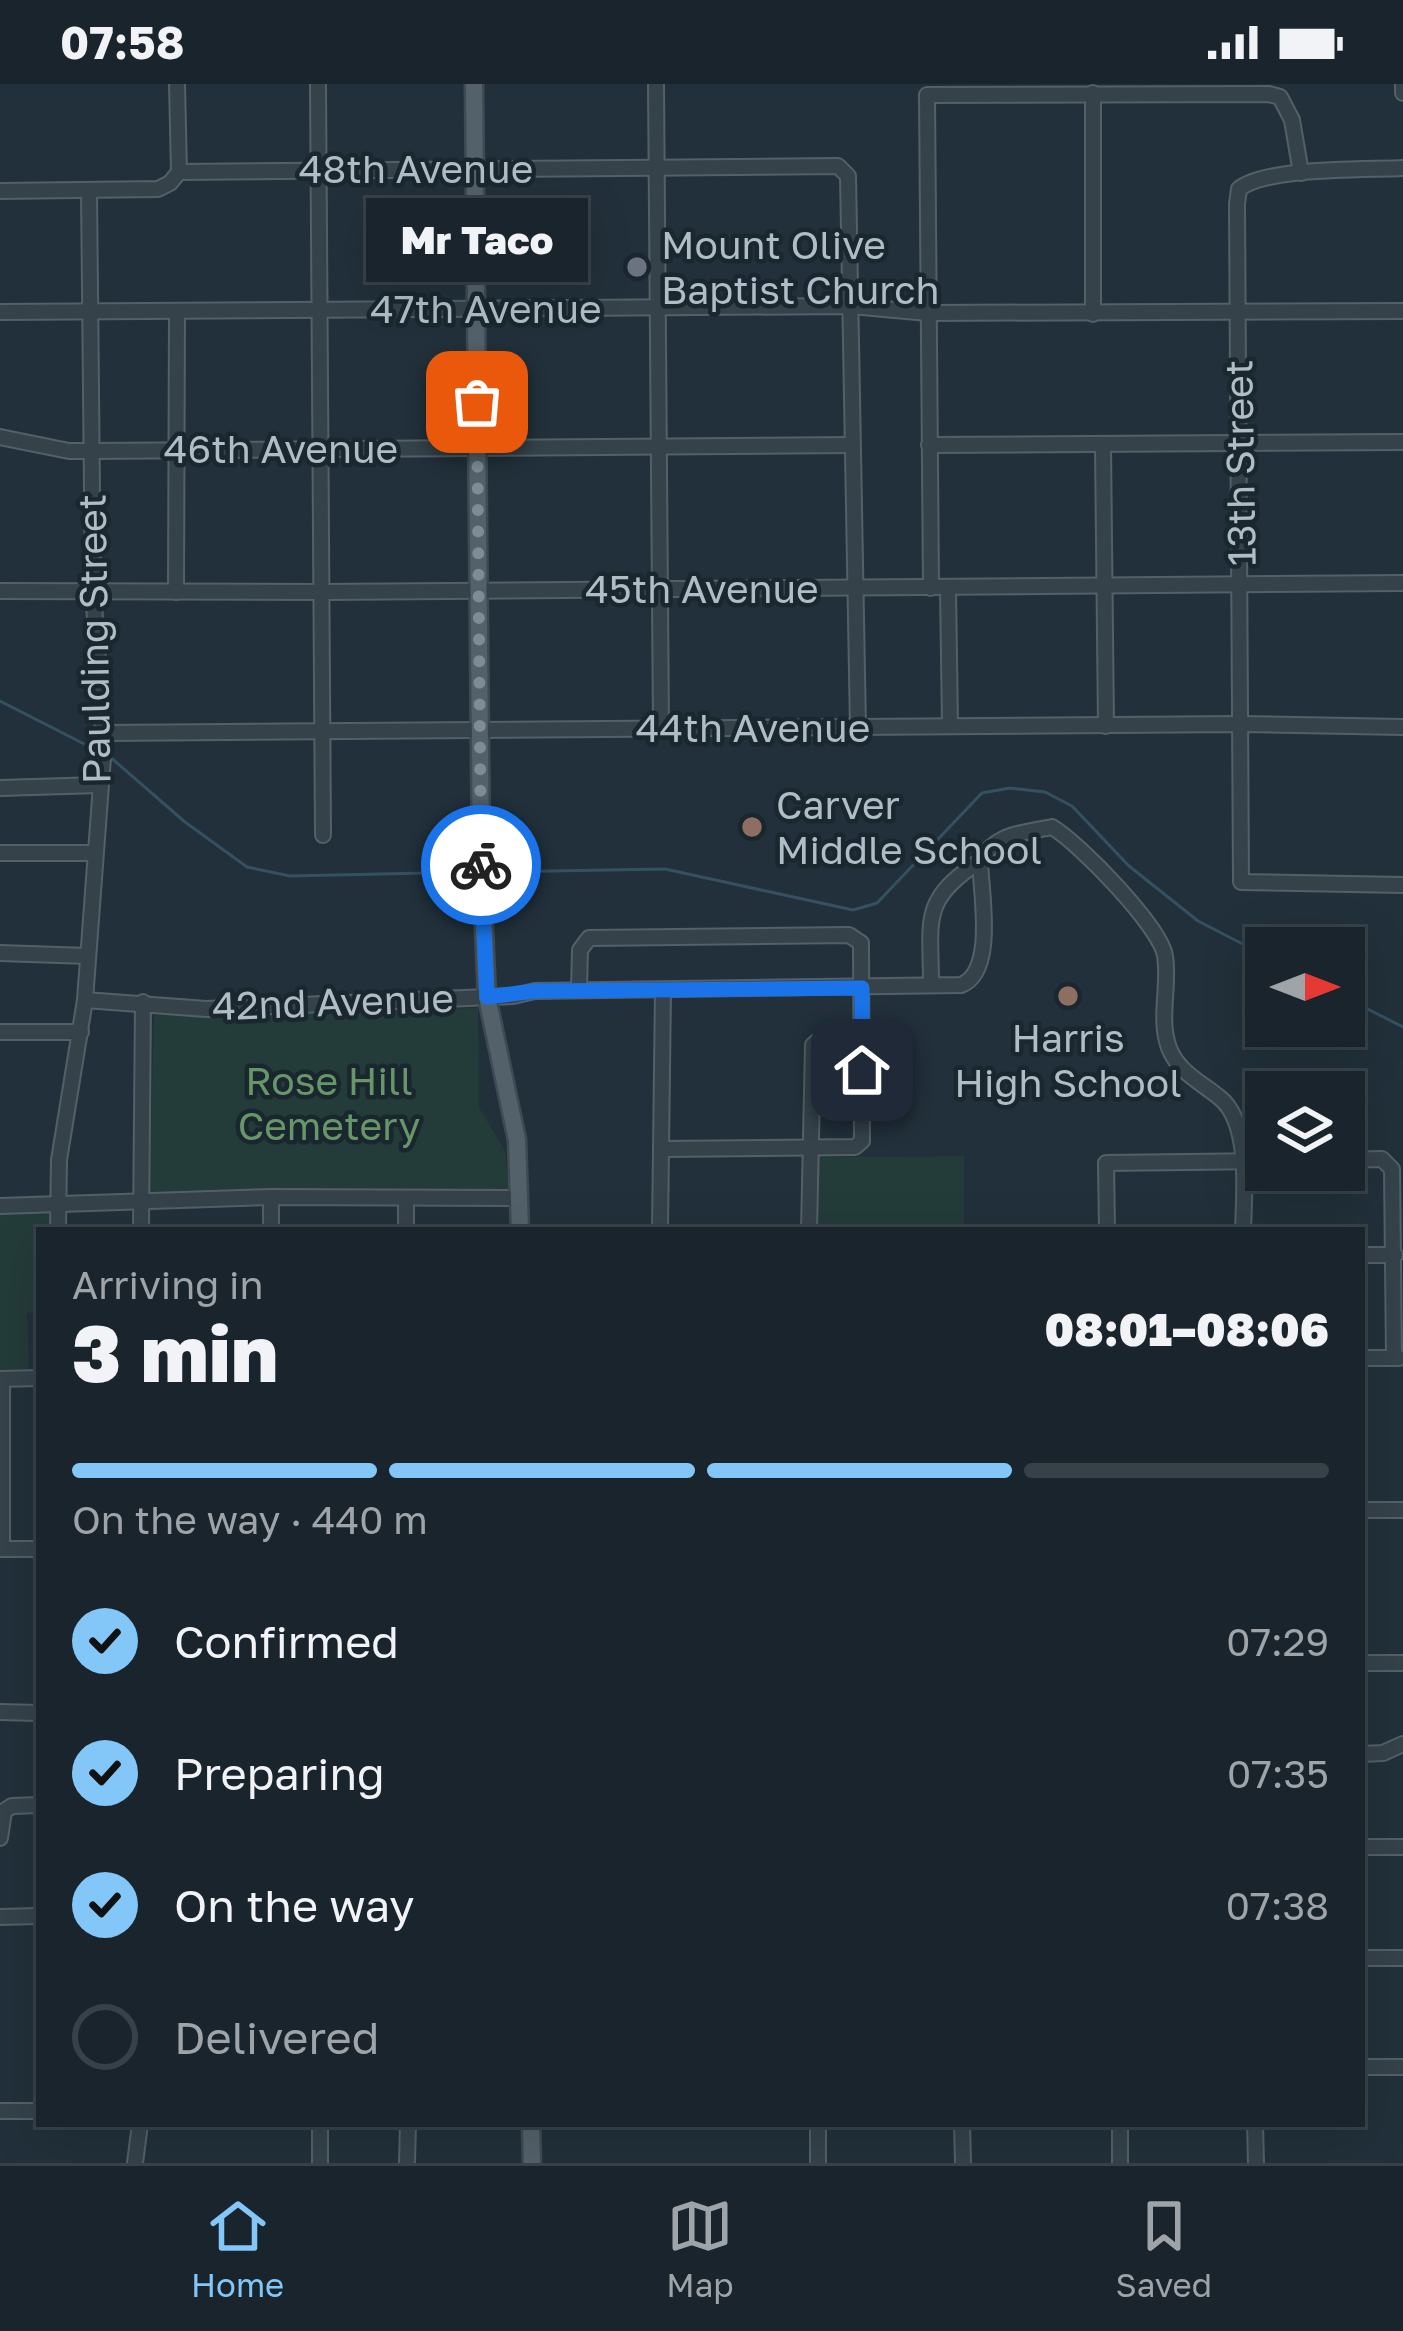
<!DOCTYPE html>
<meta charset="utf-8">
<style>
body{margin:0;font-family:"Golos Text",sans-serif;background:#222c34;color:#f1f3f6;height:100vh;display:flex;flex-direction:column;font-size:45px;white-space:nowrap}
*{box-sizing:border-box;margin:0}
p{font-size:39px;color:#9fa4a9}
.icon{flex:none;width:66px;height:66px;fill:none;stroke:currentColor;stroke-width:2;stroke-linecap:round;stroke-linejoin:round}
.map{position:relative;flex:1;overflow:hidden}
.panel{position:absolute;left:36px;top:1143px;width:1329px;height:900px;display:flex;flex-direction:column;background:#19242c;border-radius:0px;box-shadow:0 12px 48px #0002,0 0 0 3px #374148}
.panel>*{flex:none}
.needle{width:78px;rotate:90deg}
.buttons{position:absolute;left:1245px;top:843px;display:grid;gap:24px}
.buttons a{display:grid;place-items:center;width:120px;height:120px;border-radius:0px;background:#19242c;box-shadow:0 12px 48px #0002,0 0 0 3px #374148;font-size:60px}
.pin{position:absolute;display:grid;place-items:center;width:102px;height:102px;color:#fff;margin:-51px;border-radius:24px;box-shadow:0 6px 18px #0006}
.courier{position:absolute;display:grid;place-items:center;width:120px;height:120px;margin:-60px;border:9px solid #1a73e8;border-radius:50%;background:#fff;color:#222;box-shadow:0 3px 15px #0007}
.bubble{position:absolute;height:84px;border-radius:0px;background:#19242c;box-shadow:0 12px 48px #0002,0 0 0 3px #374148;font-size:39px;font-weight:800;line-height:84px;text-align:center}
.summary em{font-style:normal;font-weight:800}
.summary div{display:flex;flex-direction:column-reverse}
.summary{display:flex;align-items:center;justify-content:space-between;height:204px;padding:0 36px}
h1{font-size:78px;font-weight:800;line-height:90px}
.bar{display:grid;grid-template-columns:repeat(4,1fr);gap:18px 12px;align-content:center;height:144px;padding:0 36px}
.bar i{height:15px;border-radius:9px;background:#374148}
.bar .selected{background:#83c6f8}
.bar p{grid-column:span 4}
ol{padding:0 36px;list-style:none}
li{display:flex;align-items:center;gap:36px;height:132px}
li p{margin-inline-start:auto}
li .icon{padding:12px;border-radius:50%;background:#83c6f8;color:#111;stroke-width:4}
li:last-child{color:#9fa4a9}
li i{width:66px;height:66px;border:6px solid #374148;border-radius:50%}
.status{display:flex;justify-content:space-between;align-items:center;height:84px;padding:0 60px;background:#19242c;direction:ltr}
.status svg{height:33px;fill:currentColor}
.dock{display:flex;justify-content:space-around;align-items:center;height:168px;border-top:3px solid #374148;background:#19242c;font-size:33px;color:#9fa4a9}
.dock a{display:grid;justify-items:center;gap:6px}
.dock .selected{color:#83c6f8}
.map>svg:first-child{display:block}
.green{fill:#233b39}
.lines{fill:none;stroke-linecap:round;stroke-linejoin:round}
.stream{stroke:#355061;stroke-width:3}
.minor-casing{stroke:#536068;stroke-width:18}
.major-casing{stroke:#3e4b53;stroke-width:21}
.minor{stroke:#35424a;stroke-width:14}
.major{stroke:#53616a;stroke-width:16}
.done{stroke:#7e8c95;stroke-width:12;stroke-dasharray:0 21.6}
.route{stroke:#1a73e8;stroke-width:15}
.worship-dot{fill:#6b7280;stroke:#1a272f;stroke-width:4.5}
.education-dot{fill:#8d6e63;stroke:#1a272f;stroke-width:4.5}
.labels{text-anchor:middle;stroke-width:9;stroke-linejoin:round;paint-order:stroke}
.street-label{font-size:39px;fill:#b0bdc6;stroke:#1a272f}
.poi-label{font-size:39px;fill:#b0bdc6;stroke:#1a272f;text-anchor:start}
.park-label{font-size:39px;fill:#679769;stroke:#1a272f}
</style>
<div class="status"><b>07:58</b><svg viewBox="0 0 49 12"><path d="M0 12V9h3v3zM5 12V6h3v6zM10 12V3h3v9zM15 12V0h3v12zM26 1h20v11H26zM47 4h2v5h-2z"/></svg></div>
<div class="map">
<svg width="1403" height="2079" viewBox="0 0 1403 2079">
<rect width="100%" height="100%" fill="#21303a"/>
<g class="green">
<path d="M478 924 479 1023 505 1067 509 1108 149 1114 154 931Z"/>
<path d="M964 1072V1146H816L815 1073Z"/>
<path d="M52 1127V1146H39V1228L27 1229 29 1285 0 1286V1128Z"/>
</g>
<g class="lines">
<g class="stream">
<path d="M0 617 100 668"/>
<path d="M109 672 185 738 247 783 290 792 472 788"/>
<path d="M488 788 665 785 853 826 877 819 982 709 1010 704 1045 708 1072 722 1129 782 1198 837 1266 872"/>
<path d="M1344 913 1403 943"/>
</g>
<g class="minor-casing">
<g id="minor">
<path d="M177 0 179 88"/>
<path d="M318 0 323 751"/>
<path d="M656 0 661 644"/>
<path d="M1403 0V9"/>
<path d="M1093 9V230"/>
<path d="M1403 84C1365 86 1266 83 1239 105L1237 120 1241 798 1403 801"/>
<path d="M0 107 158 105 170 99 179 88 838 82 848 92 858 644"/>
<path d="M0 228 851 222 928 229 1403 227"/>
<path d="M0 353 69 367H91L851 361"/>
<path d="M929 361 1403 358"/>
<path d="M1103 362 1106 642"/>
<path d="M931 504 927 11 1269 10 1280 13 1292 36 1301 89"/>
<path d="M948 504 950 642"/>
<path d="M0 507 322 508 1403 499"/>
<path d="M176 508 177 227"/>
<path d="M104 649 1241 640 1403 643"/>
<path d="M0 704 99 701"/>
<path d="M0 769H94"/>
<path d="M0 869 88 872"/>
<path d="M931 901C931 836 920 816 980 777"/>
<path d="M579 906 580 866 589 854 849 851 861 859 862 1057 855 1063 662 1065"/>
<path d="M85 916 206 925 513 912 535 907 961 901C996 888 981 809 980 777 996 749 1023 749 1052 743 1078 758 1161 843 1165 872 1170 903 1158 934 1169 964 1179 989 1201 998 1220 1014 1251 1039 1244 1110 1243 1146"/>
<path d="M0 948H81"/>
<path d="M1344 1076 1382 1075 1392 1085 1394 1273"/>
<path d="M271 1113V1146"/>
<path d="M406 1114V1146"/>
<path d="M0 1122 271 1113 520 1114"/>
<path d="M58 1146 59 1076 85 916 104 660 93 507 89 106"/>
<path d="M141 1146 143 918"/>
<path d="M660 1146 663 906"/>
<path d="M809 1146 813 961 824 952 862 951"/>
<path d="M1107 1146 1106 1079 1266 1077"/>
<path d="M1362 1171H1395"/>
<path d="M1362 1274H1399"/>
<path d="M0 1295 39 1294"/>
<path d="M2 1295V1465"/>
<path d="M1362 1426H1403"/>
<path d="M0 1465H39"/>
<path d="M1362 1579H1403"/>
<path d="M0 1628 39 1629"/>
<path d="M1362 1670 1383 1669 1403 1660"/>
<path d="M0 1754 4 1727 12 1722 39 1721"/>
<path d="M1362 1763H1403"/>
<path d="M0 1833 39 1832"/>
<path d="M1362 1874H1403"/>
<path d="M1362 1983H1403"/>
<path d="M0 2027H39"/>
<path d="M818 2040V2079"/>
<path d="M962 2040 963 2079"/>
<path d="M1120 2040V2079"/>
<path d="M1255 2040 1256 2079"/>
<path d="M135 2079 140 2040"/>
<path d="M320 2079V2040"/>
<path d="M407 2079 408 2040"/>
</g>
</g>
<g class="major-casing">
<g id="major">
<path d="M474 0 481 776 487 913 517 1056 520 1146"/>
<path d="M531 2040 532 2079"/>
</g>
</g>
<use href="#minor" class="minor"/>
<use href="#major" class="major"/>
</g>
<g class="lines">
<path class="done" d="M477 318 481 781"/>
<path class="route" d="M481 781 487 913 535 907 862 904V986"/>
</g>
<circle class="worship-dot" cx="637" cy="183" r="12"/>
<g class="education-dot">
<circle cx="752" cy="743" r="12"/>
<circle cx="1068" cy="912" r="12"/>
</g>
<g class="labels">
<g class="street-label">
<text x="416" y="99">48th Avenue</text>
<text x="486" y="239">47th Avenue</text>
<text x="281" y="379">46th Avenue</text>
<text transform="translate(1240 379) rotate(-91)" y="14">13th Street</text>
<text x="702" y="519">45th Avenue</text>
<text transform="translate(94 555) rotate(-91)" y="14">Paulding Street</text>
<text x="753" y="658">44th Avenue</text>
<text transform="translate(333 918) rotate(-2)" y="14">42nd Avenue</text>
</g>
<g class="poi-label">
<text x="661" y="175">Mount Olive<tspan x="661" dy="45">Baptist Church</tspan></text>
<text x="776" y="735">Carver<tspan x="776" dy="45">Middle School</tspan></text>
<text x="1068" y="968" text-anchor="middle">Harris<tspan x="1068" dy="45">High School</tspan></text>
</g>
<g class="park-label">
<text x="329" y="1011">Rose Hill<tspan x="329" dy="45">Cemetery</tspan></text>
</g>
</g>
</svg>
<div class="buttons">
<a><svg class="needle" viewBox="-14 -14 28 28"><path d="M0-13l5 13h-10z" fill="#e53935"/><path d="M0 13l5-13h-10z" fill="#9fa4a9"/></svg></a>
<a><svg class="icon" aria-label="layers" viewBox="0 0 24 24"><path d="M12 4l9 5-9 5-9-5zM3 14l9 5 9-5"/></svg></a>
</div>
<div class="pin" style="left:477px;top:318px;background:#ea580c"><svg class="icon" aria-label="bag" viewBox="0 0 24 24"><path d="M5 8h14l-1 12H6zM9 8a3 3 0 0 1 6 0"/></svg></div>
<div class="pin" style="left:862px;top:986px;background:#1f2937"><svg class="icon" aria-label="home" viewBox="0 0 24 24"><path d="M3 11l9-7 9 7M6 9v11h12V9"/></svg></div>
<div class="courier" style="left:481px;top:781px"><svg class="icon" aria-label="bike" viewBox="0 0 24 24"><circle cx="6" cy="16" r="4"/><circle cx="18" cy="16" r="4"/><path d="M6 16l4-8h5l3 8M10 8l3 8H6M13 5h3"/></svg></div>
<div class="bubble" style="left:366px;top:114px;width:222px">Mr Taco</div>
<section class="panel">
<div class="summary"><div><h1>3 min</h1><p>Arriving in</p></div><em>08:01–08:06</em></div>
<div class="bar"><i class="selected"></i><i class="selected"></i><i class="selected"></i><i></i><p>On the way · 440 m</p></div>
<ol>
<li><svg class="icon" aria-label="check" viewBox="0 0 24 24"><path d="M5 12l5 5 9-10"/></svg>Confirmed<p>07:29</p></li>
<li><svg class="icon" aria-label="check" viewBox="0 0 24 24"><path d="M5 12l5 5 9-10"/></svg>Preparing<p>07:35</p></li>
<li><svg class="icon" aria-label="check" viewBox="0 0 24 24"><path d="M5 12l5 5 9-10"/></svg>On the way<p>07:38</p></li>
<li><i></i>Delivered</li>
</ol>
</section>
</div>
<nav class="dock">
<a class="selected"><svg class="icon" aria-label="home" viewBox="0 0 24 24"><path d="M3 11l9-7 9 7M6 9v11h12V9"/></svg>Home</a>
<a><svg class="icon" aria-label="map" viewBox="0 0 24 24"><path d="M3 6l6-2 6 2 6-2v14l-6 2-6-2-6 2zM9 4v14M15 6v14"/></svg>Map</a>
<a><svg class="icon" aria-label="saved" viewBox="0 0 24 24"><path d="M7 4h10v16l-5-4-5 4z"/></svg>Saved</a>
</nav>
